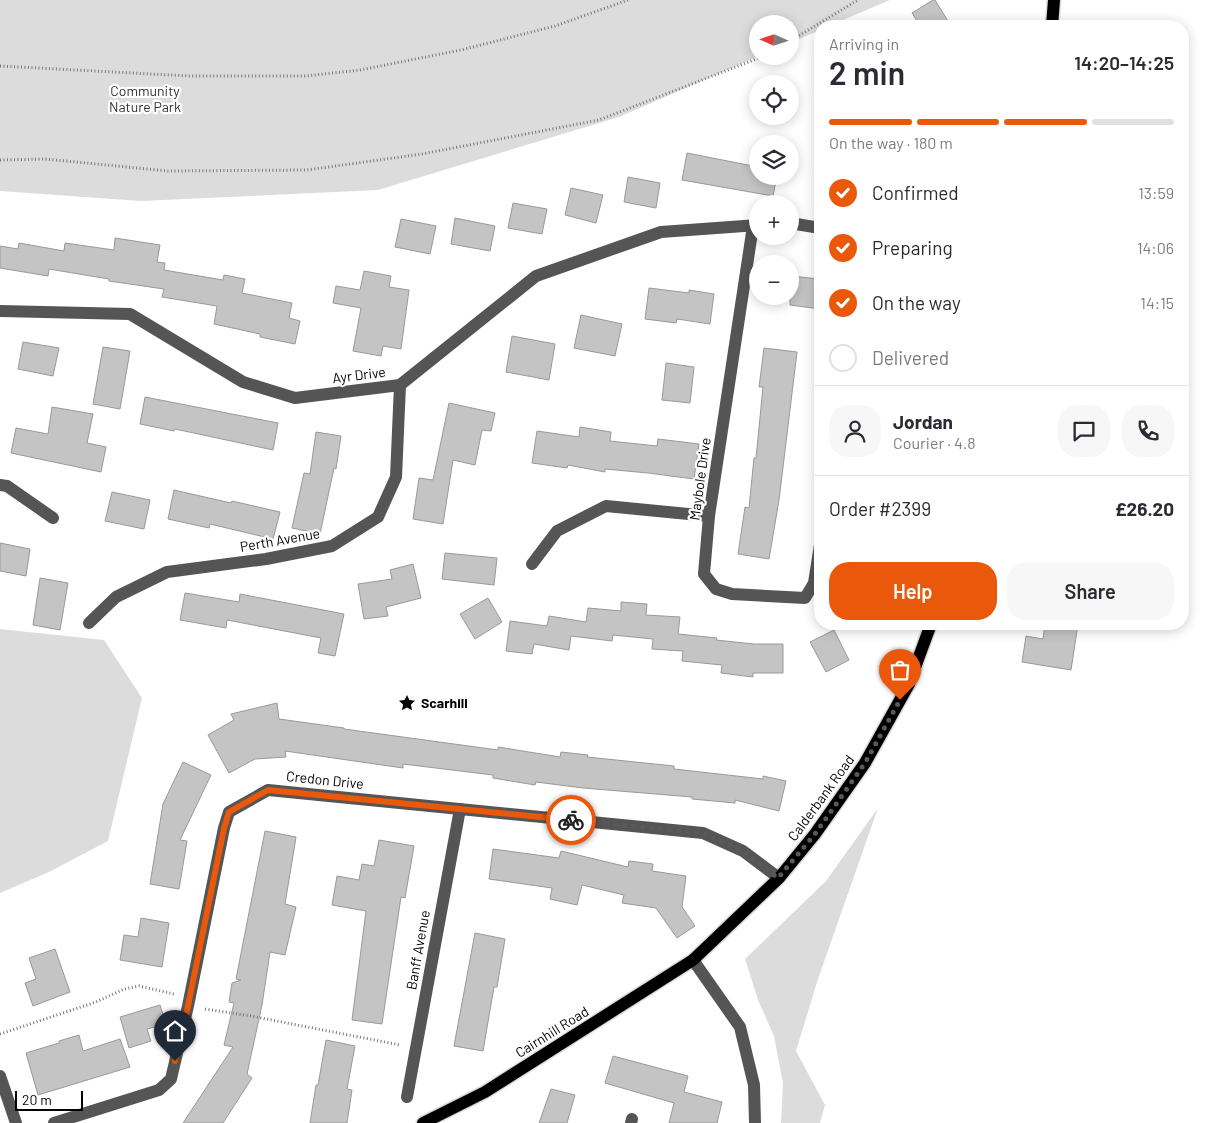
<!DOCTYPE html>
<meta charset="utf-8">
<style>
body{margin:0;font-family:Barlow,sans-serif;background:#f7f7f7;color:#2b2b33;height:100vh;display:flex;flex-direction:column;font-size:19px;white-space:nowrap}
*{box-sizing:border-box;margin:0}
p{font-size:16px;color:#7c7c81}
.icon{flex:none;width:28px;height:28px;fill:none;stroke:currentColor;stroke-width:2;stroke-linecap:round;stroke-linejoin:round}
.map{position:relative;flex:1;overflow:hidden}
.side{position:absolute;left:814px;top:20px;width:375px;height:610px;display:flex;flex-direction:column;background:#fff;border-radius:20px;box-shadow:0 2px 12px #0003}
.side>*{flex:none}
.needle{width:32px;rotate:273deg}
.fabs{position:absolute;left:749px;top:15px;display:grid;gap:10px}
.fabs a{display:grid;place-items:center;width:50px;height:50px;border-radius:50%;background:#fff;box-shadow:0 2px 12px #0003;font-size:25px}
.scale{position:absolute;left:15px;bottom:12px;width:68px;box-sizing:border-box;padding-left:5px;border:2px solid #000;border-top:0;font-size:14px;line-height:18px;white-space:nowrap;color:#000;-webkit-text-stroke:4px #fff;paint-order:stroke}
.pin{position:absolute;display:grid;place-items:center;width:42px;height:42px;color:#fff;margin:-51px -21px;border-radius:50% 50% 50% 0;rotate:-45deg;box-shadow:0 0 5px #0007}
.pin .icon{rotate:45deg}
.courier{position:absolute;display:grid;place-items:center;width:50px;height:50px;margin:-25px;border:4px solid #ea580c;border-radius:50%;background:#fff;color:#222;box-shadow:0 1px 6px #0007}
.head em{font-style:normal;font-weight:600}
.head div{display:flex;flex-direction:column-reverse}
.head{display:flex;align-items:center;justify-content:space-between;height:85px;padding:0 15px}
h1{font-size:32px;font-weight:600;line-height:38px}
.bar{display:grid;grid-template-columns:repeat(4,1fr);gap:8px 5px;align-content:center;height:60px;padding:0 15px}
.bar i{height:6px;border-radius:4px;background:#e1e1e2}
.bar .active{background:#ea580c}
.bar p{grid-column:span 4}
.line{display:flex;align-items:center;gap:12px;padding:0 15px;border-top:1px solid #e1e1e2}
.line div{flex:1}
.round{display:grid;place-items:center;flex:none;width:52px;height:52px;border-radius:20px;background:#f7f7f7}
ol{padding:0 15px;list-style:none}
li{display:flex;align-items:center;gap:15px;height:55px}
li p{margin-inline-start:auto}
li .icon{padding:5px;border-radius:50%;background:#ea580c;color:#fff;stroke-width:4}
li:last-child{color:#7c7c81}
li i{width:28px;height:28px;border:2px solid #e1e1e2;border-radius:50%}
.button{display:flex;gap:10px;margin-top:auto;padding:10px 15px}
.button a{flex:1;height:58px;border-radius:20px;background:#ea580c;color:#fff;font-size:20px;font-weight:600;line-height:58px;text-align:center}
.button a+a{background:#f7f7f7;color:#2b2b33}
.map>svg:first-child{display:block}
.green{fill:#dcdcdc}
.building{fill:#c4c4c4;stroke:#999}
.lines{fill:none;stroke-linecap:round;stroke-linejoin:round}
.major-casing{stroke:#dbdbdb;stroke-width:15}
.path{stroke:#777;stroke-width:3;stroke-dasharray:1 2.5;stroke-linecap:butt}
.minor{stroke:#555;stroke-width:12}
.major{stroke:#000;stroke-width:12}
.done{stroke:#595959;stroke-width:5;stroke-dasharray:0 9}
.route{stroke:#ea580c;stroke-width:6}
.labels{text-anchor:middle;stroke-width:4.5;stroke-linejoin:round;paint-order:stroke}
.park-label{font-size:14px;fill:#333;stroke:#fff}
.street-label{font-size:14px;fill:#000;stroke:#fff}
.poi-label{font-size:14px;font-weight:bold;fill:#000;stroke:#fff;text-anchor:start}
</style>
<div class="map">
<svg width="1209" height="1123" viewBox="0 0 1209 1123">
<rect width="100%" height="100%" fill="#fff"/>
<g class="green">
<path d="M0 0H890L829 26H820V30L790 43V24H758V56H759L619 117 378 190 141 201 0 191Z"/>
<path d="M0 629 104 640 142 698 108 841 49 872 0 893Z"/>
<path d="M878 808 818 979 796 1051 825 1105 820 1123H781L783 1083 774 1036 758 1000 745 959 826 881Z"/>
</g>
<g class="building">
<path d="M933 0H935L951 26H920L912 13Z"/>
<path d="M687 153 758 167V176H777L773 196 682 180Z"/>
<path d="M628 177 660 183 656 208 624 202Z"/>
<path d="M571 188 603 195 596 223 565 215Z"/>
<path d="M513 203 547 209 542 234 508 228Z"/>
<path d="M455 218 495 226 490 251 451 244Z"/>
<path d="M401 219 436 226 430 254 395 247Z"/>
<path d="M115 238 160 245 157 262 165 263 164 270 223 280 224 275 245 279 242 293 292 303 289 318 300 321 295 344 260 337V334L214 324 217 306 162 297 164 289 109 281V279L49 269 48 276 0 268V246L18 249 19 243 64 251 65 243 114 250Z"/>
<path d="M364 271 391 276 389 287 409 290 401 349 383 346 381 356 353 351 361 308 333 303 336 286 360 290Z"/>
<path d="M790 276 820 279V309L790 305Z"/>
<path d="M649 288 689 293V290L714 294 710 324 677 319 676 323 645 319Z"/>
<path d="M581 315 622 324 615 356 574 348Z"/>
<path d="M512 336 555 344 549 380 506 372Z"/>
<path d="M23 342 59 348 53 376 18 369Z"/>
<path d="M103 347 130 351 120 409 93 404Z"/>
<path d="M764 348 797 352 779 500 769 559 738 554 745 507 749 508 754 458H756L763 387H759Z"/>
<path d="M666 363 694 367 690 403 662 400Z"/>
<path d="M145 397 278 423 273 450 175 429 174 431 140 424Z"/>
<path d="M449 403 495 413 491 431 482 430 475 465 453 460 443 524 413 519 419 478 433 480Z"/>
<path d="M52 407 93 414 87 443 106 447 101 472 11 453 16 428 48 434Z"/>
<path d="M580 427 611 432 610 441 657 446 658 439 699 444 694 479 648 473 605 469V472L568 465 567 468 532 463 537 431 579 437Z"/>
<path d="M316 432 341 436 336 469 334 468 320 534 292 528 304 473 310 474Z"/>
<path d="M174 490 231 503 232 501 280 512 273 539 210 524 209 528 168 519Z"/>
<path d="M112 492 150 500 144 529 105 521Z"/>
<path d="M0 543 30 549 26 576 0 571Z"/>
<path d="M445 553 497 558 494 585 442 579Z"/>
<path d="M413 564 421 598 386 607 388 616 364 619 358 584 392 579 390 570Z"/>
<path d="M40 578 68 583 60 630 33 625Z"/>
<path d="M185 593 239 602 240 594 344 614 335 656 318 653 321 638 227 620 226 628 180 620Z"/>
<path d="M488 598 502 622 475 639 460 614Z"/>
<path d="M621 602 647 604 646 615 680 617 678 634 717 638 716 640 754 644H783V673H753V677L721 673 722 665 682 661 683 651 652 649 653 639 613 635 612 641 571 636 569 650 534 644 532 654 506 651 510 621 547 626 549 616 586 622 588 608 621 611Z"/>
<path d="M1045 624H1078L1071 670 1022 662 1026 636 1043 639Z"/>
<path d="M834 630 849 660 826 672 810 642Z"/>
<path d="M277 703 279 719 344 728V729L498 750V747L560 757 561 752 588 755 587 757 674 766V769L763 779V776L786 781 779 811 735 800V803L692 799V797L583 788 536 782 535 785 493 778V775L403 764V768L285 751 286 757 255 759 229 773 208 735 234 720 231 714Z"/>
<path d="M183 762 211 775 180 840 187 841 179 889 150 884 163 804Z"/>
<path d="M265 831 296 837 285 904 296 907 285 955 270 952 262 1005 247 1074 252 1078 223 1123H183L233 1047 224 1045 234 1003 229 1002 232 983 241 980 236 979Z"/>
<path d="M379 840 414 846 405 898 401 897 382 1024 352 1020 366 911 332 905 337 876 359 880 362 864 374 866Z"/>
<path d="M493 849 559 858 561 851 628 867 629 861 653 864 652 871 686 876 682 907 695 926 677 938 656 908 622 903 624 895 582 885 577 905 550 899 552 888 489 879Z"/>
<path d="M141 918 169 923 162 967 120 960 124 935 138 937Z"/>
<path d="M475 933 505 939 497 987H494L483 1051 454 1046Z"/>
<path d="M55 949 70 992 33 1006 25 983 36 979 29 958Z"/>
<path d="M160 1005 166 1024 147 1029 151 1041 129 1048 120 1017Z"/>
<path d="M79 1035 83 1051 120 1039 130 1067 38 1095 26 1053 59 1043V1041Z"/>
<path d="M326 1040 355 1046 347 1089 352 1090 347 1123H310L316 1085H318Z"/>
<path d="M613 1056 688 1076 684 1092 722 1102 717 1123H669L674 1103 605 1083Z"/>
<path d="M551 1089 575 1095 567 1123H539Z"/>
</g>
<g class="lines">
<g class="major-casing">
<g id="major">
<path d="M1052 26 1054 0"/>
<path d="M423 1123 485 1092 693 960 779 878 815 834 865 763 909 684 931 624"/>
</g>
</g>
<g class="path">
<path d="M790 41 858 0"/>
<path d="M0 66 189 76H306L360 70 461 50 555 26 628 0"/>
<path d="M0 160 45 159 168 171 307 170 422 154 599 120 764 56"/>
<path d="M205 1009 251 1016 400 1045"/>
<path d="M0 1034 96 1002 124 989 139 986 174 994"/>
</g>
<g class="minor">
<path d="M790 223 820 228"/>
<path d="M753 226 709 516 704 574 716 589 732 594 805 598 814 583 820 545"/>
<path d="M0 311 130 314 243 382 295 398 400 385 536 276 661 232 758 225"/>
<path d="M0 485 7 486 53 518"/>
<path d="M532 564 557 531 606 506 709 516"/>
<path d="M89 623 116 597 167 572 266 559 332 546 378 517 396 477 400 385"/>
<path d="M693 960 740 1027 754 1085 755 1123"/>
<path d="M0 1076 16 1123"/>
<path d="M407 1097 460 809"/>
<path d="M54 1123 159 1090 171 1079 188 1006 224 828 229 812 268 790 703 833 743 851 779 878"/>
<path d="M631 1123 632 1119"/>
</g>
<use href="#major" class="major"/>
</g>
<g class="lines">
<path class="done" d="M571 820 703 833 743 851 778 878 815 834 865 763 900 700"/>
<path class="route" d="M175 1061 188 1006 224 828 229 812 268 790 571 820"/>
</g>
<defs>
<g id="sight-bare" transform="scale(1.35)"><path d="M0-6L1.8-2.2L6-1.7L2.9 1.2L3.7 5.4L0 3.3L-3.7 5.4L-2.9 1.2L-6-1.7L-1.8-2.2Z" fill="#000" stroke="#fff" stroke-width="2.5" paint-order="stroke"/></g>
</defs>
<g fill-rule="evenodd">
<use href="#sight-bare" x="407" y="703"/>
</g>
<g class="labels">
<g class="park-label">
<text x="145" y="96">Community<tspan x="145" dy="16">Nature Park</tspan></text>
</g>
<g class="street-label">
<text transform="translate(359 375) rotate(-7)" y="5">Ayr Drive</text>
<text transform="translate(700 479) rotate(-82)" y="5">Maybole Drive</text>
<text transform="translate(280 540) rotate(-10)" y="5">Perth Avenue</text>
<text transform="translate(325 780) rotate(6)" y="5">Credon Drive</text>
<text transform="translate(821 798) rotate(-54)" y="5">Calderbank Road</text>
<text transform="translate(418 950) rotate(-80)" y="5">Banff Avenue</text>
<text transform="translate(552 1032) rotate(-32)" y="5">Cairnhill Road</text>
</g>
<g class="poi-label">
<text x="421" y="708">Scarhill</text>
</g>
</g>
</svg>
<div class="fabs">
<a><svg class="needle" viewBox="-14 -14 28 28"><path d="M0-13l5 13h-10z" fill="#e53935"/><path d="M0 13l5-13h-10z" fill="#7c7c81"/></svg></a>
<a><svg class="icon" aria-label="locate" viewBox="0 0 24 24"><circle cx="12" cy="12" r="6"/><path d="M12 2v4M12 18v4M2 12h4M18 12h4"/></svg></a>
<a><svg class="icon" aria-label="layers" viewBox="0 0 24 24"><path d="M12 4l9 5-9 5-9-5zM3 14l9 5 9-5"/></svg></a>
<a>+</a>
<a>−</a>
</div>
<div class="scale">20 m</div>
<div class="pin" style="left:900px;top:700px;background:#ea580c"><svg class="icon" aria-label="bag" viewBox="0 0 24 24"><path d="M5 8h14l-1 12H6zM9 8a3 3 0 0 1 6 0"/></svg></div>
<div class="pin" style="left:175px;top:1061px;background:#1f2937"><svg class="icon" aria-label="home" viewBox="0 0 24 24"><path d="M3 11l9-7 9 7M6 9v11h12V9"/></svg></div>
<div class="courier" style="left:571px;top:820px"><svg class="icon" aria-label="bike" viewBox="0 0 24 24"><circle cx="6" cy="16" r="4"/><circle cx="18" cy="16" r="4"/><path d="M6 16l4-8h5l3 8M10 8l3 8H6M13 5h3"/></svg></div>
<section class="side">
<div class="head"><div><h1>2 min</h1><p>Arriving in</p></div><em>14:20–14:25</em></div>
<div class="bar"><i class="active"></i><i class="active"></i><i class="active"></i><i></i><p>On the way · 180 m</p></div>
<ol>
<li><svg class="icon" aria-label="check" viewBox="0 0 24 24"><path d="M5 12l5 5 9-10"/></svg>Confirmed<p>13:59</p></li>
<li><svg class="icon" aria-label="check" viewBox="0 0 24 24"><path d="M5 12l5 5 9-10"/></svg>Preparing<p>14:06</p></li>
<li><svg class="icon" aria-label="check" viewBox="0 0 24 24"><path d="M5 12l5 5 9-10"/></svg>On the way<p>14:15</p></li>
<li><i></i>Delivered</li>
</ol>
<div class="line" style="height:90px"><a class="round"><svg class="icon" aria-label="person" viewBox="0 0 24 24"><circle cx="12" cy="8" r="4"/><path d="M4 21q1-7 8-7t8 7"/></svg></a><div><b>Jordan</b><p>Courier · 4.8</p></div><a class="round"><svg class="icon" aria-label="chat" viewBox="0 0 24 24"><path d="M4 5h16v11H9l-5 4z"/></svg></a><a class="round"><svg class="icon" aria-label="phone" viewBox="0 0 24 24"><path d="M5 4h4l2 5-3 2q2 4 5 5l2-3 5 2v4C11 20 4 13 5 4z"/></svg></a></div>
<div class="line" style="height:65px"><div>Order #2399</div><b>£26.20</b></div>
<div class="button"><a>Help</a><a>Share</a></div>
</section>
</div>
